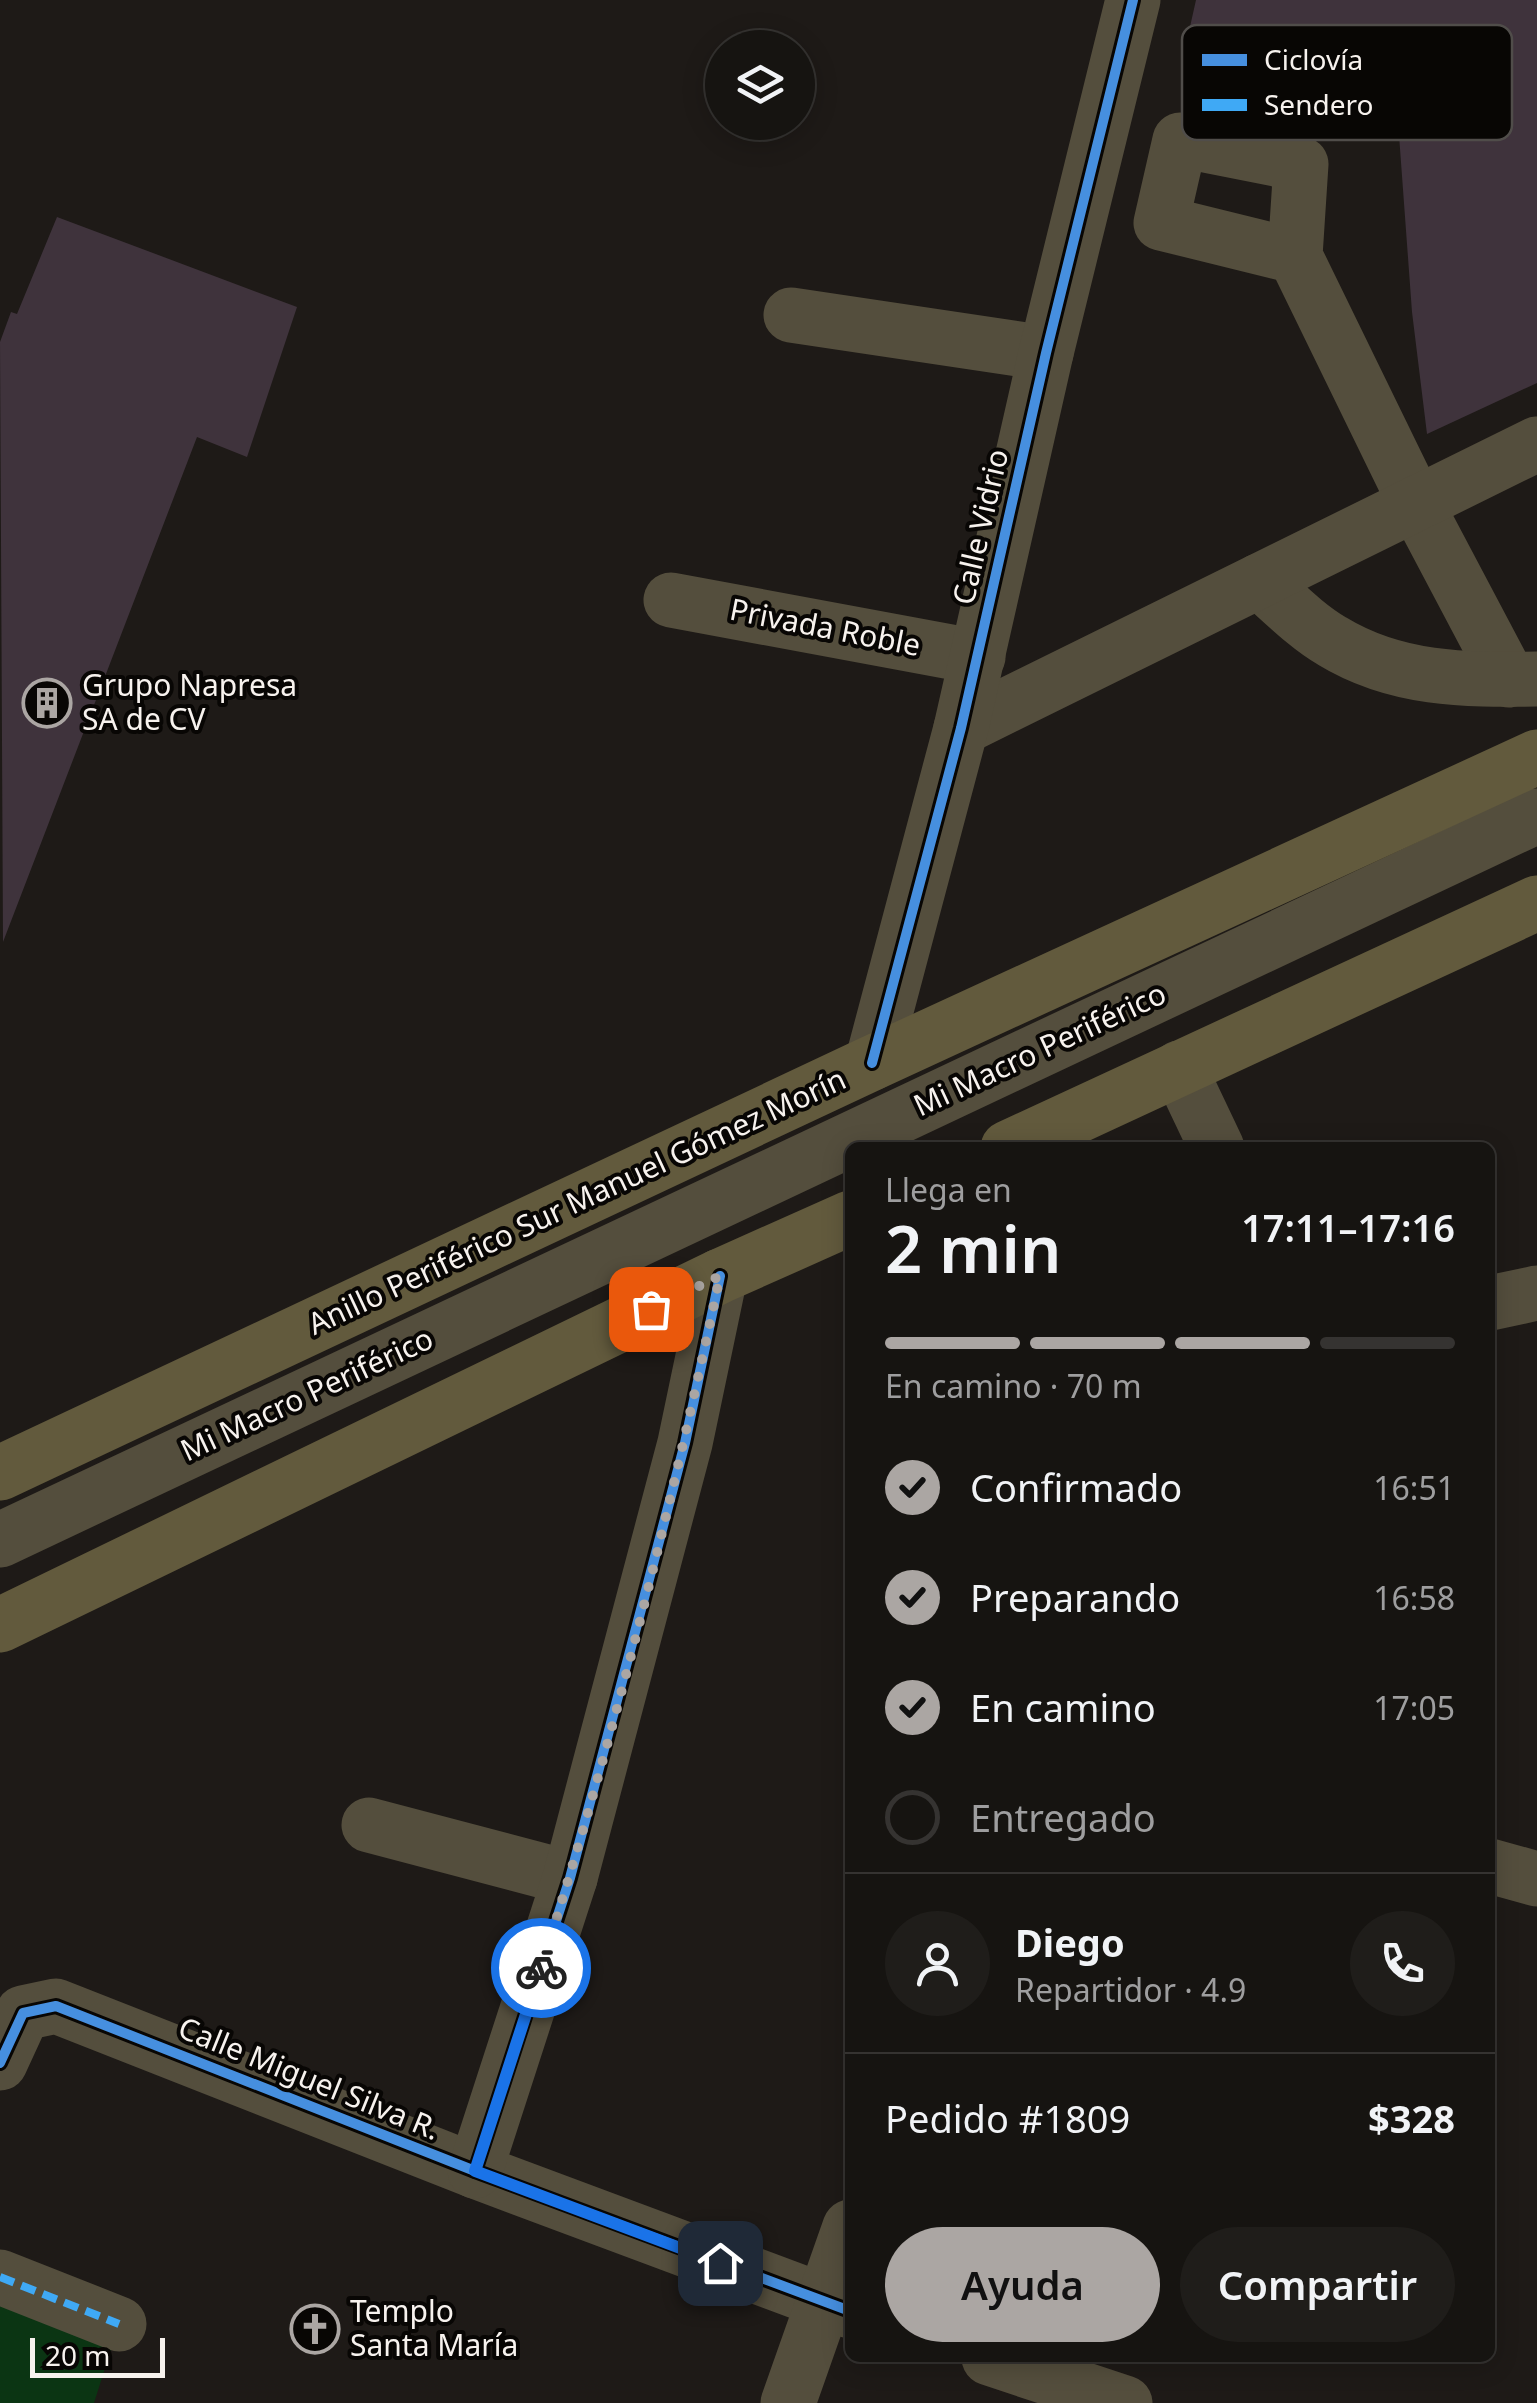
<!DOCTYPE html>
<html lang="es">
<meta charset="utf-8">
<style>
body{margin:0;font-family:"Noto Sans",sans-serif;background:#1f1d1a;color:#f1f3f6;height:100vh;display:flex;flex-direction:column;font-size:38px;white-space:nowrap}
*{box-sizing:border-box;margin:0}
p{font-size:32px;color:#9e9e9f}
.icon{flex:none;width:55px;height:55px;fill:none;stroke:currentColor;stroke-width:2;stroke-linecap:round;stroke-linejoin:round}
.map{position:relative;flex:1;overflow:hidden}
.side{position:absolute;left:845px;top:1142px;width:650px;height:1220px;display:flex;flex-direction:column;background:#161411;border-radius:15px;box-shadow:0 5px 25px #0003,0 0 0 2px #353331}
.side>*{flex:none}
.tools{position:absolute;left:705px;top:30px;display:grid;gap:20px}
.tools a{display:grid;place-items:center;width:110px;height:110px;border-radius:50%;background:#161411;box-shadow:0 5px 25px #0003,0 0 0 2px #353331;font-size:50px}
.scale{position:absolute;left:30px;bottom:25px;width:135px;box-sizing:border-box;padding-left:10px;border:5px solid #f7f2ee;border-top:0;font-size:28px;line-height:35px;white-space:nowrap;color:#f7f2ee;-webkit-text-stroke:8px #080604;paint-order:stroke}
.pin{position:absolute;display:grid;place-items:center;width:85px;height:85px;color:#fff;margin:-42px;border-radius:20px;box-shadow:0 5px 15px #0006}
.courier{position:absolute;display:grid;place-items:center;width:100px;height:100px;margin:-50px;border:8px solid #1a73e8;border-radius:50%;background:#fff;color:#222;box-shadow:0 2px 12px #0007}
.head em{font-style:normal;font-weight:600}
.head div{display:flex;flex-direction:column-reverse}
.head{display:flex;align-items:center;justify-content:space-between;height:170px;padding:0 40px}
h1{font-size:65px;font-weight:600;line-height:75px}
.bar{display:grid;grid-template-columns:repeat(4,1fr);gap:15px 10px;align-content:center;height:120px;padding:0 40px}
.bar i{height:12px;border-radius:8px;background:#353331}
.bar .current{background:#aba6a3}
.bar p{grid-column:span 4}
.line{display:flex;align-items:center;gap:25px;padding:0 40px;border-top:2px solid #353331}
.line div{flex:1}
.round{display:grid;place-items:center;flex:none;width:105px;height:105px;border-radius:52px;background:#1f1d1a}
ol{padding:0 40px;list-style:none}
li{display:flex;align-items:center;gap:30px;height:110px}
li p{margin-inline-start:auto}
li .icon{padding:10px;border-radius:50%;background:#aba6a3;color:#111;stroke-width:4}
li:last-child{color:#9e9e9f}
li i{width:55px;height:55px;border:5px solid #353331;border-radius:50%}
.action{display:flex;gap:20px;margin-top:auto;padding:20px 40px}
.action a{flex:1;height:115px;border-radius:60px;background:#aba6a3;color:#111;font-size:40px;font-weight:600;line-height:115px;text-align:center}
.action a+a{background:#1f1d1a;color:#f1f3f6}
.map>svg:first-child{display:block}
.green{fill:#0b3513}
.building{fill:#3f333c}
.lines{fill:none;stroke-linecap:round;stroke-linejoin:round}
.minor{stroke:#544e3d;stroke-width:55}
.highway{stroke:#625a3d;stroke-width:55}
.quiet{stroke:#3fa9f5;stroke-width:8;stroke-dasharray:15 8;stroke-linecap:butt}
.cycleway-casing{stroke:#080604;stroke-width:16}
.cycleway{stroke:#468fdf;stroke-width:10}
.done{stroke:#aba6a3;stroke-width:10;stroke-dasharray:0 18}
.route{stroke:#1a73e8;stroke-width:12}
.labels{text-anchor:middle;stroke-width:8;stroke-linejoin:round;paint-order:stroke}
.street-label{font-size:30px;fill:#f7f2ee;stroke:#080604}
.poi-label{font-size:30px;fill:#f7f2ee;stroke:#080604;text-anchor:start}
.key{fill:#080604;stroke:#504d4a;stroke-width:2.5}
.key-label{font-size:28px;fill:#f7f2ee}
</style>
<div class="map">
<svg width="1537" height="2403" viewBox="0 0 1537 2403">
<rect width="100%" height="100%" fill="#1e1a17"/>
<path class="green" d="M0 2277 119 2324 94 2403H0Z"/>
<g class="building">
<path d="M1196 0H1537V383L1427 434 1412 312 1396 94 1181 67Z"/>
<path d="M57 217 297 307 247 457 197 437 3 942 0 342 11 312 17 314Z"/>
</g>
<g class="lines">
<g class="minor">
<path d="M1295 256 1161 223 1180 140 1301 164 1295 256 1416 504 1509 680"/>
<path d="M791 315 1046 353"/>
<path d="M1259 581C1282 601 1306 626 1332 641 1396 680 1464 680 1537 679"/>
<path d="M671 600 978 657"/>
<path d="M961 728 1537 444"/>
<path d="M872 1063 961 728 1046 353 1133 0"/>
<path d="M1179 1068 1217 1148"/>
<path d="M1490 1303 1537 1293"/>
<path d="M0 1540 1537 816"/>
<path d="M369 1825 570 1878"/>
<path d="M1490 1866 1537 1879"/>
<path d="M0 2063 23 2013 56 2006 475 2171 850 2311"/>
<path d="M475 2171 570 1878 685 1443 720 1276"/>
<path d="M0 2277 119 2324"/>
<path d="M989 2358 1125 2403"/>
<path d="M788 2403 850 2227"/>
</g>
<g class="highway">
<path d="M1008 1148 1537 903"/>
<path d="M0 1473 872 1063 1537 757"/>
<path d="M0 1625 720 1276 850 1218"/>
</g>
<path class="quiet" d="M0 2277 119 2324"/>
<g class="cycleway-casing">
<g id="cycleway">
<path d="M872 1063 961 728 1046 353 1133 0"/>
<path d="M0 2063 23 2013 56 2006 475 2171 850 2311"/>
<path d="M475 2171 570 1878 685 1443 720 1276"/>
</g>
</g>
<use href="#cycleway" class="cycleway"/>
</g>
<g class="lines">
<path class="done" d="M541 1968C613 1741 671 1509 720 1276L651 1309"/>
<path class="route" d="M541 1968 475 2171 720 2263"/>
</g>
<defs>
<g id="building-ring" transform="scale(2.5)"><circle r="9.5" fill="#080604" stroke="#aba6a3" stroke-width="1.5"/><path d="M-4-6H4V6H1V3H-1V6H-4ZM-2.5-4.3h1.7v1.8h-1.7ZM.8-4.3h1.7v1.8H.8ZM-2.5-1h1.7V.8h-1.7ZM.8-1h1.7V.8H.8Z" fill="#aba6a3"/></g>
<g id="church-ring" transform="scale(2.5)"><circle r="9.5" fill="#080604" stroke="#aba6a3" stroke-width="1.5"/><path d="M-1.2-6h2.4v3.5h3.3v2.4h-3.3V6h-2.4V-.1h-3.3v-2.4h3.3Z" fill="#aba6a3"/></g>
</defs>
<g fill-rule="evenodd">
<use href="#building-ring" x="47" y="703"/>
<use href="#church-ring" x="315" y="2329"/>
</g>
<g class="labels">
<g class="street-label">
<text transform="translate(981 527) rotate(-77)" y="10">Calle Vidrio</text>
<text transform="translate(825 628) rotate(11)" y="10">Privada Roble</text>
<text transform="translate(1040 1050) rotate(-25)" y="10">Mi Macro Periférico</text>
<text transform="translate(577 1202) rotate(-25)" y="10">Anillo Periférico Sur Manuel Gómez Morín</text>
<text transform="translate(307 1395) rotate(-25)" y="10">Mi Macro Periférico</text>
<text transform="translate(309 2079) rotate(22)" y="10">Calle Miguel Silva R.</text>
</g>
<g class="poi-label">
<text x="82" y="696">Grupo Napresa<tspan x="82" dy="34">SA de CV</tspan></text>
<text x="350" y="2322">Templo<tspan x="350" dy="34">Santa María</tspan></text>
</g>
</g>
<rect x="1182" y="25" width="330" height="115" rx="15" class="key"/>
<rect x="1202" y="54" width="45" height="12" fill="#468fdf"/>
<rect x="1202" y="99" width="45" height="12" fill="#3fa9f5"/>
<g class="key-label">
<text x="1264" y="70">Ciclovía</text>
<text x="1264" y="115">Sendero</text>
</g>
</svg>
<div class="tools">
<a><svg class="icon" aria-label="layers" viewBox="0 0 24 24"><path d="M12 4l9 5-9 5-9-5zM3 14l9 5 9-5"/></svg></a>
</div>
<div class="scale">20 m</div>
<div class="pin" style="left:651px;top:1309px;background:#ea580c"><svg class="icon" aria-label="bag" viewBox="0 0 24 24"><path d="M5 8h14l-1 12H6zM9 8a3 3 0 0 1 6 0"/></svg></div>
<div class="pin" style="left:720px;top:2263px;background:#1f2937"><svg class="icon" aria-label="home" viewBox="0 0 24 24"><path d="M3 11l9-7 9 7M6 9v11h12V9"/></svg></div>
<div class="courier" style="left:541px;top:1968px"><svg class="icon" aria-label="bike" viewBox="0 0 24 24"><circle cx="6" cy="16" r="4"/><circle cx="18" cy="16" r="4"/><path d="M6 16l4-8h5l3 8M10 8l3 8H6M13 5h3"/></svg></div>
<section class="side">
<div class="head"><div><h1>2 min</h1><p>Llega en</p></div><em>17:11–17:16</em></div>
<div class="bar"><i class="current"></i><i class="current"></i><i class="current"></i><i></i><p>En camino · 70 m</p></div>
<ol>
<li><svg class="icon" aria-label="check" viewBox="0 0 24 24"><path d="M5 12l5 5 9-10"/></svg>Confirmado<p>16:51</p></li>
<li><svg class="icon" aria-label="check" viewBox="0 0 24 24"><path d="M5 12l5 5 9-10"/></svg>Preparando<p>16:58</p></li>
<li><svg class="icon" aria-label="check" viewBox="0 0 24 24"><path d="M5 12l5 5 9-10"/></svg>En camino<p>17:05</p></li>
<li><i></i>Entregado</li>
</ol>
<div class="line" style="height:180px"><a class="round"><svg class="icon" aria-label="person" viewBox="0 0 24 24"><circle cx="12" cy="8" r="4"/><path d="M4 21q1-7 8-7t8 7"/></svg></a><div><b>Diego</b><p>Repartidor · 4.9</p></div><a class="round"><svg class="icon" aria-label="phone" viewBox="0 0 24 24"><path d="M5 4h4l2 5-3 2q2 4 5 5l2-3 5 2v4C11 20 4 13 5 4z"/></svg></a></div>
<div class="line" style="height:130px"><div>Pedido #1809</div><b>$328</b></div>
<div class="action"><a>Ayuda</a><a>Compartir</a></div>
</section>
</div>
